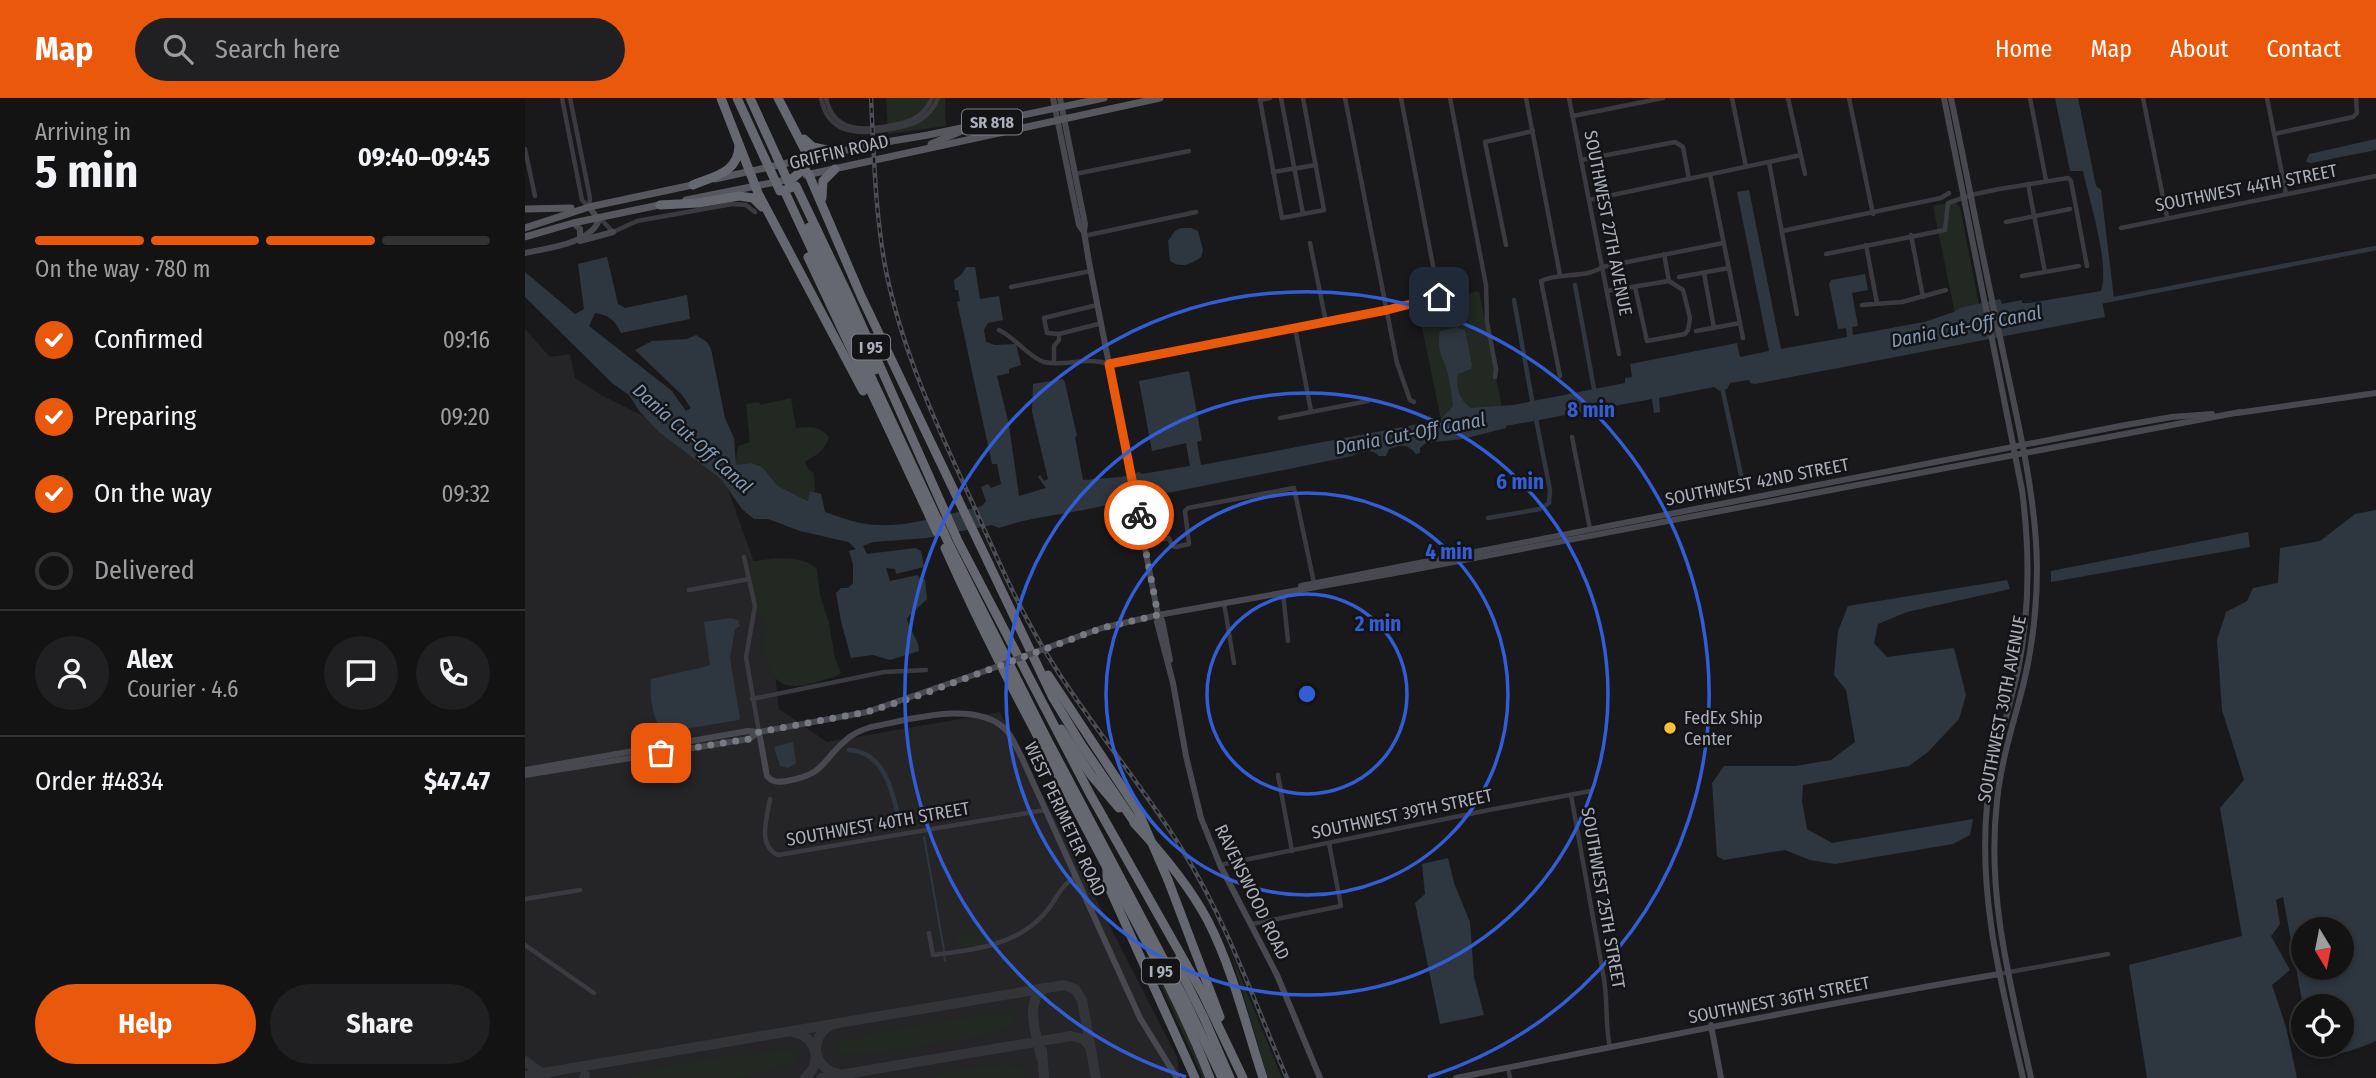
<!DOCTYPE html>
<meta charset="utf-8">
<style>
body{margin:0;font-family:"Fira Sans Condensed",sans-serif;background:#202022;color:#f1f3f6;height:100vh;display:flex;flex-direction:column;font-size:26px;white-space:nowrap}
*{box-sizing:border-box;margin:0}
p{font-size:23px;color:#9d9ea0}
.icon{flex:none;width:38px;height:38px;fill:none;stroke:currentColor;stroke-width:2;stroke-linecap:round;stroke-linejoin:round}
.map{position:relative;flex:1;overflow:hidden}
.drawer{display:flex;flex-direction:column;background:#131314;width:525px}
.drawer>*{flex:none}
.needle{width:46px;rotate:170deg}
.tools{position:absolute;left:1766px;top:819px;display:grid;gap:14px}
.tools a{display:grid;place-items:center;width:63px;height:63px;border-radius:50%;background:#131314;box-shadow:0 4px 10px #0003,0 0 0 2px #323234;font-size:35px}
.pin{position:absolute;display:grid;place-items:center;width:60px;height:60px;color:#fff;margin:-30px;border-radius:14px;box-shadow:0 4px 10px #0006}
.courier{position:absolute;display:grid;place-items:center;width:70px;height:70px;margin:-35px;border:5px solid #ea580c;border-radius:50%;background:#fff;color:#222;box-shadow:0 2px 9px #0007}
.summary em{font-style:normal;font-weight:700}
.summary div{display:flex;flex-direction:column-reverse}
.summary{display:flex;align-items:center;justify-content:space-between;height:119px;padding:0 35px}
h1{font-size:46px;font-weight:700;line-height:52px}
.bar{display:grid;grid-template-columns:repeat(4,1fr);gap:10px 7px;align-content:center;height:84px;padding:0 35px}
.bar i{height:9px;border-radius:5px;background:#323234}
.bar .active{background:#ea580c}
.bar p{grid-column:span 4}
.line{display:flex;align-items:center;gap:18px;padding:0 35px;border-top:2px solid #323234}
.line div{flex:1}
.round{display:grid;place-items:center;flex:none;width:74px;height:74px;border-radius:37px;background:#202022}
ol{padding:0 35px;list-style:none}
li{display:flex;align-items:center;gap:21px;height:77px}
li p{margin-inline-start:auto}
li .icon{padding:7px;border-radius:50%;background:#ea580c;color:#fff;stroke-width:4}
li:last-child{color:#9d9ea0}
li i{width:38px;height:38px;border:4px solid #323234;border-radius:50%}
.button{display:flex;gap:14px;margin-top:auto;padding:14px 35px}
.button a{flex:1;height:80px;border-radius:42px;background:#ea580c;color:#fff;font-size:28px;font-weight:700;line-height:80px;text-align:center}
.button a+a{background:#202022;color:#f1f3f6}
header{display:flex;align-items:center;gap:42px;box-sizing:border-box;height:98px;padding:0 35px;background:#ea580c;color:#fff}
header strong{font-size:33px}
nav{display:flex;gap:38px;margin-inline-start:auto;font-size:24px}
.search{width:490px;height:63px;background:#202022;display:flex;align-items:center;gap:18px;box-sizing:border-box;padding:0 24px;border-radius:38px;color:#9d9ea0;font-size:26px}
main{display:flex;flex:1;min-height:0}
.map>svg:first-child{display:block}
.built{fill:#252528}
.green{fill:#212922}
.water{fill:#2e3740;fill-rule:evenodd}
.lines{fill:none;stroke-linecap:round;stroke-linejoin:round}
.stream{stroke:#2e3740;stroke-width:2}
.canal{stroke:#2e3740;stroke-width:4.5}
.taxiway{stroke:#333438;stroke-width:10}
.street{stroke:#3a3a40;stroke-width:4.5}
.secondary{stroke:#484950;stroke-width:6}
.primary{stroke:#56575f;stroke-width:7}
.highway{stroke:#666871;stroke-width:9}
.rail-casing{stroke:#4d4e55;stroke-width:4.5}
.rail{stroke:#141416;stroke-width:2;stroke-dasharray:5;stroke-linecap:butt}
.secondary-bridge{stroke:#484950;stroke-width:6}
.highway-bridge{stroke:#666871;stroke-width:9}
.done{stroke:#787a83;stroke-width:7;stroke-dasharray:0 12.6}
.route{stroke:#ea580c;stroke-width:9}
.ring{fill:none;stroke:#325dd4;stroke-width:3.5}
.poi-dot{fill:#f6c136;stroke:#141416;stroke-width:2.5}
.labels{text-anchor:middle;stroke-width:5;stroke-linejoin:round;paint-order:stroke}
.shield{fill:#141416;stroke:#7e808a;stroke-width:2}
.shield-label{font-size:16px;font-weight:bold;fill:#abafbb}
.street-label{font-size:18px;fill:#abafbb;stroke:#141416}
.poi-label{font-size:18px;fill:#abafbb;stroke:#141416;text-anchor:start}
.water-label{font-size:19px;font-style:italic;fill:#829ab6;stroke:#141416}
.centre{fill:#325dd4;stroke:#141416;stroke-width:3.5}
.ring-label{font-size:21px;text-anchor:middle;font-weight:bold;fill:#325dd4;stroke:#141416;stroke-width:5;stroke-linejoin:round;paint-order:stroke}
</style>
<header>
<strong>Map</strong>
<div class="search"><svg class="icon" aria-label="search" viewBox="0 0 24 24"><circle cx="10" cy="10" r="6"/><path d="M15 15l6 6"/></svg>Search here</div>
<nav><a>Home</a><a>Map</a><a>About</a><a>Contact</a></nav>
</header>
<main>
<section class="drawer">
<div class="summary"><div><h1>5 min</h1><p>Arriving in</p></div><em>09:40–09:45</em></div>
<div class="bar"><i class="active"></i><i class="active"></i><i class="active"></i><i></i><p>On the way · 780 m</p></div>
<ol>
<li><svg class="icon" aria-label="check" viewBox="0 0 24 24"><path d="M5 12l5 5 9-10"/></svg>Confirmed<p>09:16</p></li>
<li><svg class="icon" aria-label="check" viewBox="0 0 24 24"><path d="M5 12l5 5 9-10"/></svg>Preparing<p>09:20</p></li>
<li><svg class="icon" aria-label="check" viewBox="0 0 24 24"><path d="M5 12l5 5 9-10"/></svg>On the way<p>09:32</p></li>
<li><i></i>Delivered</li>
</ol>
<div class="line" style="height:126px"><a class="round"><svg class="icon" aria-label="person" viewBox="0 0 24 24"><circle cx="12" cy="8" r="4"/><path d="M4 21q1-7 8-7t8 7"/></svg></a><div><b>Alex</b><p>Courier · 4.6</p></div><a class="round"><svg class="icon" aria-label="chat" viewBox="0 0 24 24"><path d="M4 5h16v11H9l-5 4z"/></svg></a><a class="round"><svg class="icon" aria-label="phone" viewBox="0 0 24 24"><path d="M5 4h4l2 5-3 2q2 4 5 5l2-3 5 2v4C11 20 4 13 5 4z"/></svg></a></div>
<div class="line" style="height:91px"><div>Order #4834</div><b>$47.47</b></div>
<div class="button"><a>Help</a><a>Share</a></div>
</section>
<div class="map">
<svg width="1851" height="980" viewBox="0 0 1851 980">
<rect width="100%" height="100%" fill="#19191b"/>
<path class="built" d="M0 231 25 259 45 256 50 280 78 298 128 323 199 380 242 501 254 611 302 644 475 614 652 959 655 980H0Z"/>
<g class="green">
<path d="M361 0H420L421 28 363 36Z"/>
<path d="M1429 104 1435 109 1456 217 1431 221 1408 108Z"/>
<path d="M954 193 977 310 916 322 892 205Z"/>
<path d="M266 300 271 330C284 329 295 327 304 339 299 354 292 356 280 364L284 372 289 375 290 394 285 393 284 403 253 388 237 369 226 365 210 368 213 348 225 344 221 306 234 304 235 307Z"/>
<path d="M251 460C267 461 280 460 292 471L295 497 304 525 310 561 316 574 314 577C273 591 244 601 239 545 238 535 244 528 239 518L233 517 224 464Z"/>
<path d="M463 833 465 845 432 850 430 839Z"/>
<path d="M617 844 636 875 683 980H678Z"/>
<path d="M705 853 757 980H743Z"/>
<path d="M466 916 488 918 489 926 470 935 363 954 317 957 310 952 313 945 363 932Z"/>
<path d="M265 953 271 955V964L214 980H96C152 964 208 956 265 953Z"/>
<path d="M485 967 497 970 502 980H401L435 971Z"/>
</g>
<g class="water">
<path d="M1530 0H1553L1571 88 1576 92 1589 201 1577 203 1580 219 1230 286 1225 285 1224 282 1205 285 1202 291 1195 293 1189 289 1134 300 1135 314 1129 315 1127 301 981 328V330L938 341 901 345 895 350V355L891 356C882 345 876 347 864 351L861 358H854C848 350 835 353 827 358 741 376 654 392 568 410 537 417 504 419 474 430L467 427 402 440 348 444 338 448 342 456 390 450 396 453 399 469 371 476 370 471 361 470 365 483 393 477 395 482 400 481 402 501 382 520C384 533 394 541 394 553L365 562 348 557 326 560 316 523 311 495 316 490H323L328 485V466L324 453 331 451 323 444 275 433 243 421H229L217 411 196 381 134 334 115 314 104 297 87 285 0 199V174L50 216 59 211 53 166 82 159 93 206 100 210 162 197 165 221 96 235C90 222 84 217 70 215L64 228 147 293 161 313 166 310 157 297 110 252 127 243 162 241 171 237 182 244 186 251 200 320 209 340 211 367 226 365 237 369 253 388 283 403 285 393 296 396 300 414C317 420 335 427 354 427 385 429 427 415 457 408L461 403 456 389 463 386 466 390 476 386 472 366H467L432 204 435 203 433 192H430L429 182 437 176 441 169H450L455 201 474 198 478 222 463 225 459 232 461 244 470 247 491 246 496 267 484 271V275L472 278 484 327 494 398 521 390 513 379 515 377 519 383 523 381 507 314 508 286 538 281 540 285 552 338 550 339 558 382 596 379 614 374 617 376 665 368 661 345 627 353 614 283 664 273 677 342 672 344 676 367 915 322 928 308C926 295 925 279 920 267 915 256 912 245 915 233L932 229 940 232 947 267 946 271 933 276C930 289 935 303 946 310L988 307 1100 285V280L1107 279 1105 266 1212 245 1215 259 1244 253 1212 94 1224 92 1256 251 1322 239 1321 230 1313 231 1304 186 1306 182 1340 176 1343 192 1327 195 1333 228 1327 229 1328 237 1399 224 1429 214 1435 210 1475 201 1477 206 1497 202V205H1504L1576 193C1585 165 1564 102 1558 73H1545Z"/>
<path d="M1851 41V52L1786 65 1781 64 1784 56Z"/>
<path d="M656 130H666L673 133 678 152 676 159C666 166 656 171 645 163L643 143 650 133Z"/>
<path d="M1851 412V943C1832 951 1812 959 1791 956L1787 947H1816V908H1778L1758 799 1751 802 1755 826 1746 838 1765 872 1747 887 1761 929 1772 980H1622L1604 867 1717 838 1695 710 1719 682 1697 612 1692 542 1701 514 1722 503 1728 490 1753 485 1755 450 1795 443 1830 416ZM1778 831H1816V870H1778Z"/>
<path d="M1723 434 1725 449 1526 484V473Z"/>
<path d="M1482 482 1485 491 1382 514 1353 526 1349 545 1362 559 1429 550 1441 597 1434 621 1403 654 1384 668 1278 687 1277 703 1282 731 1307 745 1448 721 1445 737 1428 746 1310 766 1285 762 1260 752 1199 762 1192 758 1187 685 1199 668H1270L1306 662 1330 644 1321 592 1309 577 1313 533 1323 508Z"/>
<path d="M206 520 213 522 215 528 210 531 205 560 215 620 214 622 141 634C128 629 124 595 126 581L183 568 185 566 179 524Z"/>
<path d="M268 644 271 665 263 670 255 668 249 649Z"/>
<path d="M923 760 929 785 945 824 949 879 959 917 915 926 890 805 900 796 897 766Z"/>
</g>
<g class="lines">
<g class="stream">
<path d="M399 739 419 852"/>
<path d="M419 859 420 863"/>
</g>
<g class="canal">
<path d="M1050 187 1070 296"/>
<path d="M989 202 1008 307"/>
<path d="M1574 204 1851 150"/>
<path d="M1197 289 1216 377"/>
<path d="M963 420 1015 411 1024 405 1025 392 1010 316"/>
<path d="M324 652C361 654 368 696 375 726"/>
</g>
<g class="taxiway">
<path d="M306 927C283 940 287 970 314 976"/>
<path d="M268 934C292 939 298 964 280 980"/>
<path d="M517 952 519 980"/>
<path d="M516 959C512 938 498 903 520 890"/>
<path d="M0 963 20 978"/>
<path d="M0 978 539 887 550 891 557 902 571 980"/>
<path d="M59 980 60 977"/>
<path d="M297 980 546 938 559 941 565 949"/>
</g>
<g class="street">
<path d="M37 0 57 102 64 109"/>
<path d="M45 0 65 100 64 108"/>
<path d="M296 0C303 35 330 37 360 32 383 28 403 25 413 0"/>
<path d="M301 0C307 30 331 33 357 29 379 25 398 23 407 0"/>
<path d="M745 0 735 2 757 120 799 112 778 0"/>
<path d="M756 0 778 116"/>
<path d="M820 0 872 265 885 302 889 304"/>
<path d="M925 0 961 187 962 224 971 271 970 279"/>
<path d="M1001 0 1035 177"/>
<path d="M1044 0 1094 256"/>
<path d="M1207 0 1221 69"/>
<path d="M1263 0 1280 76"/>
<path d="M1324 0 1348 116"/>
<path d="M1505 0 1521 82"/>
<path d="M1618 0 1642 119"/>
<path d="M1742 0 1761 96"/>
<path d="M1048 18 1138 0"/>
<path d="M1749 36 1828 19 1832 15 1831 0"/>
<path d="M0 51 10 98"/>
<path d="M1056 62 1150 44 1158 49 1164 81"/>
<path d="M1244 64 1272 216"/>
<path d="M748 74 791 67"/>
<path d="M550 76 664 53"/>
<path d="M1185 77 1218 240"/>
<path d="M1503 86 1520 174"/>
<path d="M1064 102 1276 57"/>
<path d="M74 119 88 134 112 123 207 106 221 107 230 114"/>
<path d="M1481 124 1545 111"/>
<path d="M1596 130 1851 78"/>
<path d="M1257 133 1416 100 1424 95"/>
<path d="M1386 137 1398 199"/>
<path d="M559 138 671 114"/>
<path d="M785 145 801 224"/>
<path d="M981 147 960 44 1008 33"/>
<path d="M1341 147 1352 205"/>
<path d="M1139 156 1144 183"/>
<path d="M1301 156 1420 132 1423 105 1446 97 1474 91 1543 80 1546 83 1562 168"/>
<path d="M1179 175 1189 230"/>
<path d="M1497 178 1554 168"/>
<path d="M1154 179 1204 170"/>
<path d="M486 189 566 173"/>
<path d="M1082 193 1144 183 1158 192 1165 220 1163 232 1160 236 1122 243 1110 189"/>
<path d="M1337 207 1377 204 1421 192"/>
<path d="M770 230 786 313"/>
<path d="M474 232C491 240 503 259 519 264 539 269 561 258 584 266L861 212 914 199 876 0"/>
<path d="M1171 233 1215 225"/>
<path d="M534 236 577 225"/>
<path d="M529 264V248L534 242V236L522 235 519 220 572 207"/>
<path d="M1035 278 1016 183C1035 174 1060 181 1077 169L1198 145"/>
<path d="M755 320 843 303"/>
<path d="M1047 339 1065 431"/>
<path d="M619 445 644 440 647 448 651 449 664 446 660 413 663 410 769 390 789 485"/>
<path d="M219 459 230 508 221 559 234 634"/>
<path d="M164 492 224 481"/>
<path d="M758 495 763 543"/>
<path d="M699 505 709 565"/>
<path d="M227 601 359 574 401 572"/>
<path d="M753 677 767 753"/>
<path d="M1046 697 1079 881C1083 905 1080 927 1085 950"/>
<path d="M245 701C242 720 232 748 253 757L520 712"/>
<path d="M695 767 964 712 1066 693"/>
<path d="M0 801 55 792"/>
<path d="M727 826 816 808 804 745"/>
<path d="M404 835 408 857C447 852 491 848 519 816 531 804 535 786 551 779"/>
<path d="M0 847 69 895"/>
<path d="M1474 876 1583 856"/>
<path d="M983 970 985 980"/>
</g>
<g class="secondary">
<path d="M528 0 548 98 554 127 559 134"/>
<path d="M535 0 560 126 559 134 564 164 633 517 632 524 648 585 661 658 676 720 695 767 752 877 795 980"/>
<path d="M1419 0 1497 392C1505 453 1505 513 1493 572 1483 618 1467 661 1462 707 1453 801 1477 889 1498 980"/>
<path d="M1426 0C1443 81 1458 163 1476 244 1491 318 1511 393 1512 469 1512 507 1508 546 1499 584 1489 624 1476 662 1472 703 1461 798 1486 888 1506 980"/>
<path d="M48 125 55 131V140"/>
<path d="M55 143 88 134"/>
<path d="M0 155C22 150 65 146 74 122L64 109"/>
<path d="M1712 315 1851 295"/>
<path d="M776 488 1595 328 1647 319 1687 316"/>
<path d="M633 517 637 522 645 562"/>
<path d="M535 545 577 530 633 517 881 473 1715 314"/>
<path d="M234 634 242 678C248 685 253 684 262 683 301 676 296 663 321 642 328 635 336 632 346 629 384 622 451 601 481 632 488 640 492 651 497 660L615 920 652 980"/>
<path d="M0 672 223 633 234 634 342 614 460 573"/>
<path d="M0 677 224 641 234 634"/>
<path d="M1186 927 1196 980"/>
<path d="M931 980C1112 944 1292 907 1474 876"/>
</g>
<g class="primary">
<path d="M406 49V46L439 32"/>
<path d="M281 77 635 0"/>
<path d="M190 81 349 46 403 37 579 0"/>
<path d="M161 102 266 81"/>
<path d="M0 111 46 110"/>
<path d="M0 130 64 109 172 86"/>
<path d="M0 139 48 125 139 106"/>
</g>
<g class="highway">
<path d="M196 0 233 95 338 293"/>
<path d="M212 0 240 61"/>
<path d="M225 0 252 59"/>
<path d="M253 0 284 60 280 70 268 80"/>
<path d="M279 41 288 49 311 54"/>
<path d="M272 63 284 77 336 198 528 600 556 646 612 728"/>
<path d="M168 87C189 78 213 75 214 48"/>
<path d="M271 88 325 201 433 443 565 696 678 896 718 980"/>
<path d="M259 92 423 444 521 639 659 900 697 980"/>
<path d="M297 100 298 83 310 71"/>
<path d="M135 107 173 105 214 98 228 100 237 109"/>
<path d="M284 129 350 272"/>
<path d="M283 159 412 434"/>
<path d="M420 450C472 567 535 679 594 793 627 854 660 915 685 980"/>
<path d="M523 577 613 713"/>
<path d="M536 631 566 677 594 710"/>
<path d="M609 725C637 755 664 787 683 823 708 872 721 928 738 980"/>
<path d="M582 770V785L670 980"/>
<path d="M643 782 695 919"/>
<path d="M654 861 658 878 679 920 705 980"/>
</g>
<g class="rail-casing">
<path id="rail" d="M346 0C349 57 350 116 361 173 378 256 413 330 448 406 472 460 496 516 528 566 569 632 621 691 661 758 703 827 730 906 762 980"/>
</g>
<use href="#rail" class="rail"/>
<path class="secondary-bridge" d="M460 573 535 545"/>
<g class="highway-bridge">
<path d="M252 59 266 90"/>
<path d="M240 61 255 93"/>
<path d="M613 713 643 782"/>
</g>
</g>
<g class="lines">
<path class="done" d="M136 655 224 641 234 634 342 614 387 600 577 530 633 517 614 417"/>
<path class="route" d="M614 417 584 266 862 212 914 199"/>
</g>
<g class="ring">
<circle cx="782" cy="596" r="100"/>
<circle cx="782" cy="596" r="201"/>
<circle cx="782" cy="596" r="301"/>
<path d="M661 979A402 402 0 1 1 903 979"/>
</g>
<circle class="poi-dot" cx="1145" cy="630" r="7"/>
<g class="labels">
<g class="shield">
<rect x="437" y="11.5" width="60" height="25" rx="5"/>
<rect x="327" y="236.5" width="38" height="25" rx="5"/>
<rect x="617" y="860.5" width="38" height="25" rx="5"/>
</g>
<g class="shield-label">
<text x="467" y="30">SR 818</text>
<text x="346" y="255">I 95</text>
<text x="636" y="879">I 95</text>
</g>
<g class="street-label">
<text transform="translate(314 54) rotate(-13)" y="6">GRIFFIN ROAD</text>
<text transform="translate(1721 90) rotate(-11)" y="6">SOUTHWEST 44TH STREET</text>
<text transform="translate(1083 125) rotate(79)" y="6">SOUTHWEST 27TH AVENUE</text>
<text transform="translate(1232 384) rotate(-11)" y="6">SOUTHWEST 42ND STREET</text>
<text transform="translate(1477 611) rotate(-79)" y="6">SOUTHWEST 30TH AVENUE</text>
<text transform="translate(877 716) rotate(-12)" y="6">SOUTHWEST 39TH STREET</text>
<text transform="translate(540 721) rotate(65)" y="6">WEST PERIMETER ROAD</text>
<text transform="translate(353 726) rotate(-10)" y="6">SOUTHWEST 40TH STREET</text>
<text transform="translate(727 794) rotate(64)" y="6">RAVENSWOOD ROAD</text>
<text transform="translate(1078 800) rotate(80)" y="6">SOUTHWEST 25TH STREET</text>
<text transform="translate(1254 902) rotate(-11)" y="6">SOUTHWEST 36TH STREET</text>
</g>
<g class="poi-label">
<text x="1159" y="626">FedEx Ship<tspan x="1159" dy="21">Center</tspan></text>
</g>
<g class="water-label">
<text transform="translate(1441 228) rotate(-11)" y="7">Dania Cut-Off Canal</text>
<text transform="translate(885 335) rotate(-11)" y="7">Dania Cut-Off Canal</text>
<text transform="translate(168 340) rotate(42)" y="7">Dania Cut-Off Canal</text>
</g>
</g>
<circle cx="782" cy="596" r="10" class="centre"/>
<g class="ring-label">
<text x="1066" y="319">8 min</text>
<text x="995" y="391">6 min</text>
<text x="924" y="461">4 min</text>
<text x="853" y="533">2 min</text>
</g>
</svg>
<div class="tools">
<a><svg class="needle" viewBox="-14 -14 28 28"><path d="M0-13l5 13h-10z" fill="#e53935"/><path d="M0 13l5-13h-10z" fill="#9d9ea0"/></svg></a>
<a><svg class="icon" aria-label="locate" viewBox="0 0 24 24"><circle cx="12" cy="12" r="6"/><path d="M12 2v4M12 18v4M2 12h4M18 12h4"/></svg></a>
</div>
<div class="pin" style="left:136px;top:655px;background:#ea580c"><svg class="icon" aria-label="bag" viewBox="0 0 24 24"><path d="M5 8h14l-1 12H6zM9 8a3 3 0 0 1 6 0"/></svg></div>
<div class="pin" style="left:914px;top:199px;background:#1f2937"><svg class="icon" aria-label="home" viewBox="0 0 24 24"><path d="M3 11l9-7 9 7M6 9v11h12V9"/></svg></div>
<div class="courier" style="left:614px;top:417px"><svg class="icon" aria-label="bike" viewBox="0 0 24 24"><circle cx="6" cy="16" r="4"/><circle cx="18" cy="16" r="4"/><path d="M6 16l4-8h5l3 8M10 8l3 8H6M13 5h3"/></svg></div>
</div>
</main>
